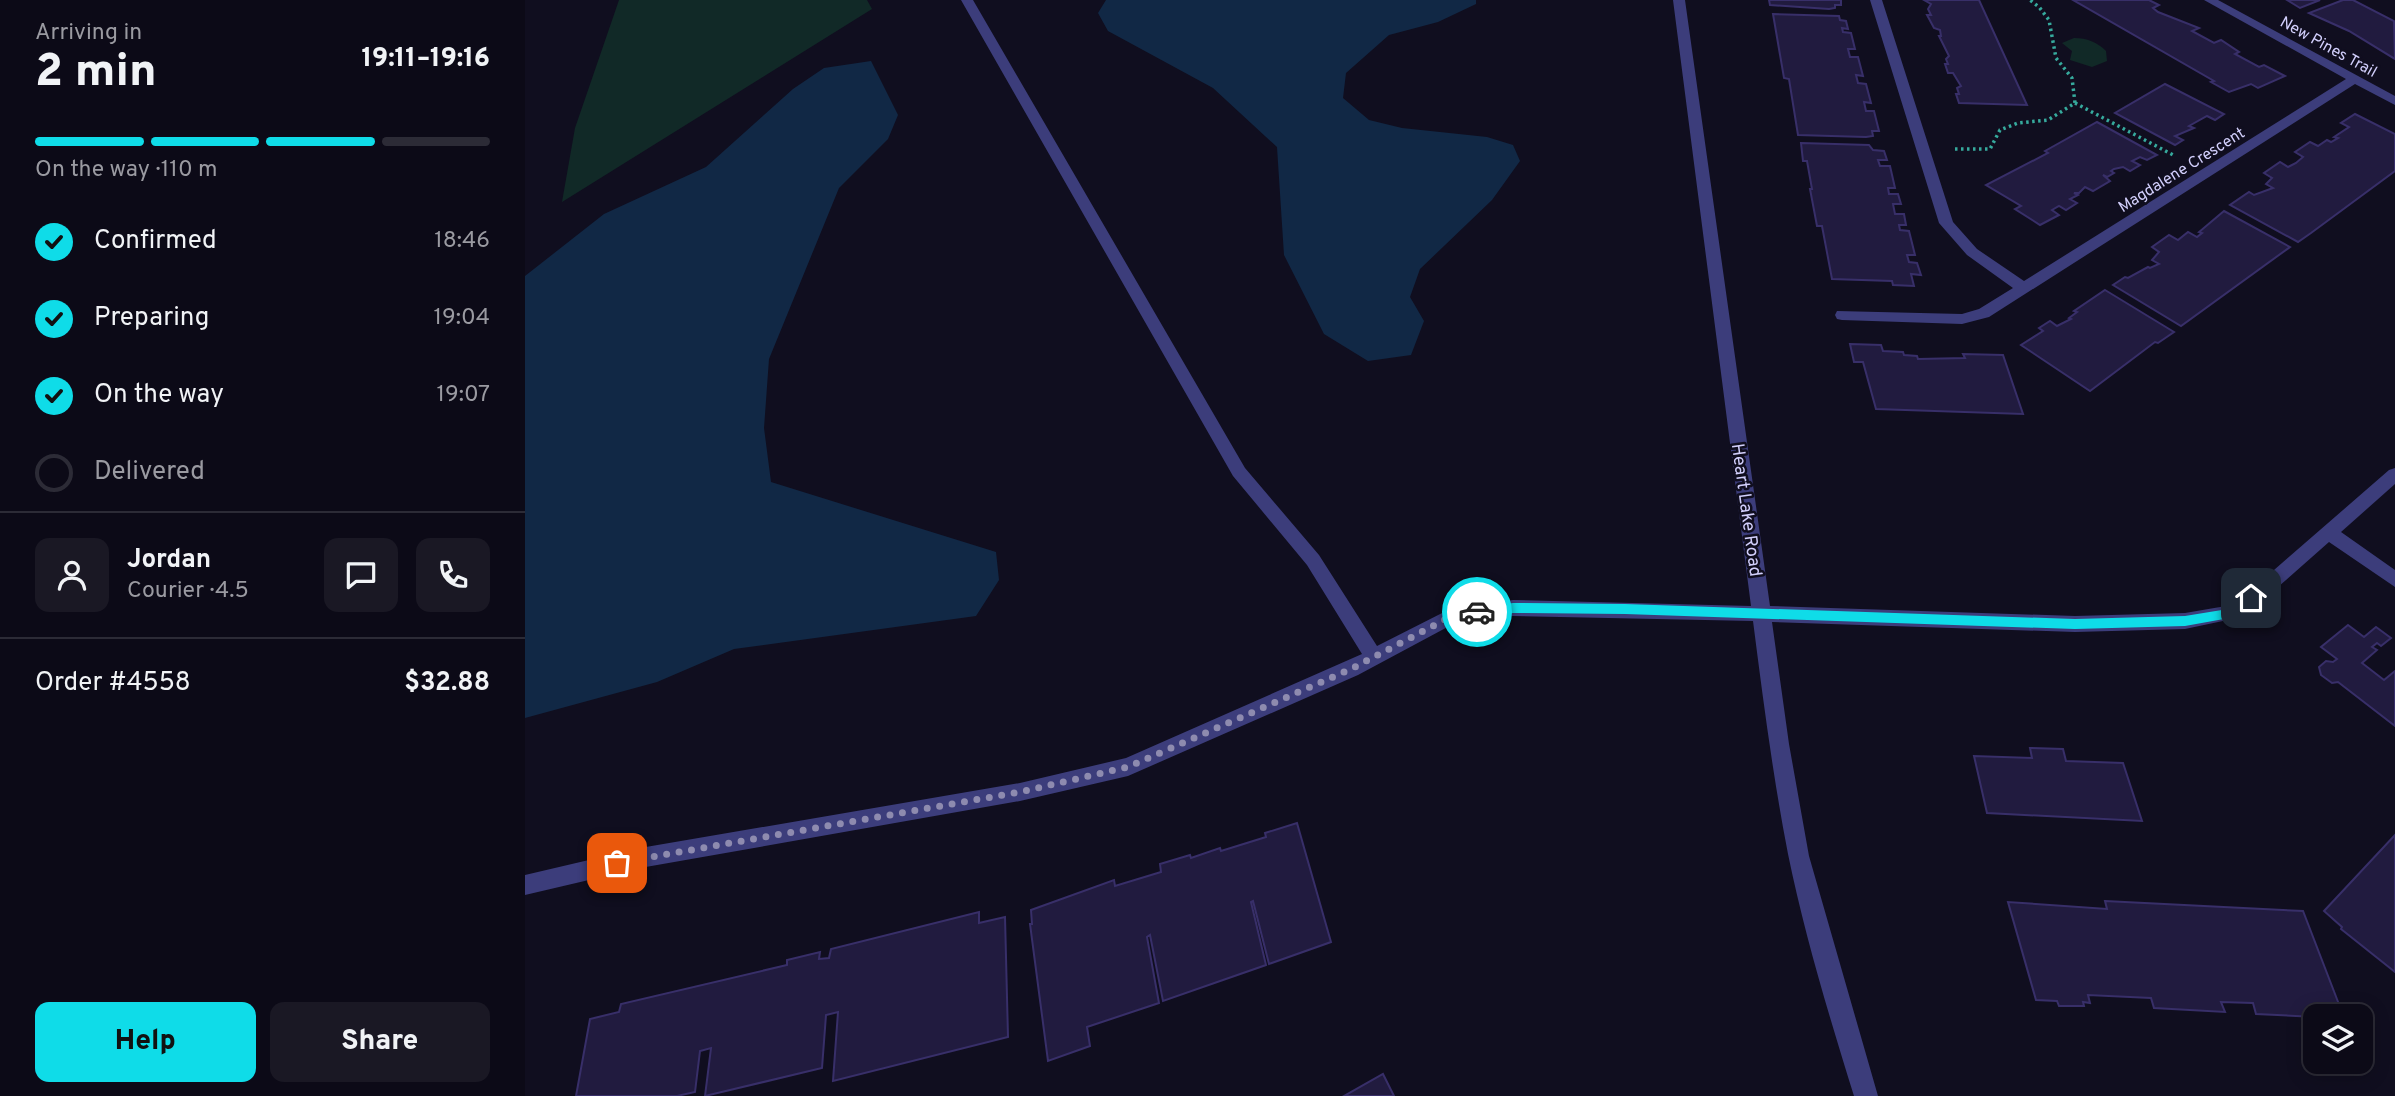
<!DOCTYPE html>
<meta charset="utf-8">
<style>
body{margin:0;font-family:Overpass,sans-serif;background:#1a1824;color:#f1f3f6;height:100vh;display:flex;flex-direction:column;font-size:26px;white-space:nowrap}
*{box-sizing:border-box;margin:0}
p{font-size:23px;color:#9a9aa1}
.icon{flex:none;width:38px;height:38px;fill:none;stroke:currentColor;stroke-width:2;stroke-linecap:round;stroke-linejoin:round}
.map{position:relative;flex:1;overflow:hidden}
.panel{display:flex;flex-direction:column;background:#0c0a17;width:525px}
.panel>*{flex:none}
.buttons{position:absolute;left:1778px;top:1004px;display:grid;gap:14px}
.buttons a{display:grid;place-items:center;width:70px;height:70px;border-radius:14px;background:#0c0a17;box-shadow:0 4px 18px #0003,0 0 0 2px #2c2b36;font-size:35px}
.pin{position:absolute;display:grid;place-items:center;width:60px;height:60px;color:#fff;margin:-30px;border-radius:14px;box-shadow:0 4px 10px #0006}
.courier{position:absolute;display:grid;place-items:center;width:70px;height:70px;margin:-35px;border:5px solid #0fdce8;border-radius:50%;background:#fff;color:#222;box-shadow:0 2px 9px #0007}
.headline em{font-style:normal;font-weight:800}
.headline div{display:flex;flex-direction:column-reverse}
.headline{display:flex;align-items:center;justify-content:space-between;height:119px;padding:0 35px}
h1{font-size:46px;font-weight:800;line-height:52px}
.bar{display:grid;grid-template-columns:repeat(4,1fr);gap:10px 7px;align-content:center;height:84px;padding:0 35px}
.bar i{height:9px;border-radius:5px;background:#2c2b36}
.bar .active{background:#0fdce8}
.bar p{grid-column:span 4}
.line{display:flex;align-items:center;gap:18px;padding:0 35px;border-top:2px solid #2c2b36}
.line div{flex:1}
.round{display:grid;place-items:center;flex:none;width:74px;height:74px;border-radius:14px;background:#1a1824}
ol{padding:0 35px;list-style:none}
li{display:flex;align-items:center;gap:21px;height:77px}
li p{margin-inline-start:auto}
li .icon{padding:7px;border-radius:50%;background:#0fdce8;color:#111;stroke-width:4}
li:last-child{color:#9a9aa1}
li i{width:38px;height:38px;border:4px solid #2c2b36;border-radius:50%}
.cta{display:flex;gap:14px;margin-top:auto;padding:14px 35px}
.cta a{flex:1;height:80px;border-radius:14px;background:#0fdce8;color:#111;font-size:28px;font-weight:800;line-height:80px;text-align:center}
.cta a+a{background:#1a1824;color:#f1f3f6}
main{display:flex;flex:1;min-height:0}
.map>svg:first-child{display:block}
.green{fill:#112927}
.water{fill:#112845}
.building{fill:#211b3f;stroke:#382f69;stroke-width:2}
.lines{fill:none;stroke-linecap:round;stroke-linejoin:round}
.path{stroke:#36aa9d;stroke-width:3.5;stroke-dasharray:2.5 3.5;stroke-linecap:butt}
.minor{fill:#3c3d7b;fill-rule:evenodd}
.route{fill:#0fdce8}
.done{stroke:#8e8baf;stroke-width:7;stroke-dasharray:0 12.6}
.labels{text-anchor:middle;stroke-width:5;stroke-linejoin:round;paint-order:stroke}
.far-street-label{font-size:16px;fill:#d2cffc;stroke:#100e1f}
.street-label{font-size:18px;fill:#d2cffc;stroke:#100e1f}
</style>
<main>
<section class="panel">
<div class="headline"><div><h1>2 min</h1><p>Arriving in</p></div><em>19:11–19:16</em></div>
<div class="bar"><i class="active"></i><i class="active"></i><i class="active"></i><i></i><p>On the way · 110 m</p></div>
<ol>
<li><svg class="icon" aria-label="check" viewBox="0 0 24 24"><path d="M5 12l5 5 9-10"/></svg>Confirmed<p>18:46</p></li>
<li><svg class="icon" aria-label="check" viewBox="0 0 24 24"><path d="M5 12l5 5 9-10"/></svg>Preparing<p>19:04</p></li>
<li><svg class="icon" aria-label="check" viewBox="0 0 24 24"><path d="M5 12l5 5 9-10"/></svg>On the way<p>19:07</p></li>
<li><i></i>Delivered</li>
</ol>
<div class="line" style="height:126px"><a class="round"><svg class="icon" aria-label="person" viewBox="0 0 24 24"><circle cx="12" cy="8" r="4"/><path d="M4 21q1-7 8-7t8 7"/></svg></a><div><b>Jordan</b><p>Courier · 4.5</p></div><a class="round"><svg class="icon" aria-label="chat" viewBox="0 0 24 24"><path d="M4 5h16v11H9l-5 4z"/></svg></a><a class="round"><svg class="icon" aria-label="phone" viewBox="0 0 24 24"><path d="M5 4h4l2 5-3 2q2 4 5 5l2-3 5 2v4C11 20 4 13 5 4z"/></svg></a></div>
<div class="line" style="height:91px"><div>Order #4558</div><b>$32.88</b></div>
<div class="cta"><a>Help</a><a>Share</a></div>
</section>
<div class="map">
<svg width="1870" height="1096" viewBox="0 0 1870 1096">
<rect width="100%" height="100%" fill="#100e1f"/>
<g class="green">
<path d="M94 0H342L347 9 37 202 50 128Z"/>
<path d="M1549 38C1562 38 1572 42 1581 51L1582 61 1567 67 1545 60 1547 51 1537 43Z"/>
</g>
<g class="water">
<path d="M581 0H951V4L913 22 864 35 821 73 818 98 844 120 877 128 962 137 988 145 995 161 967 200 895 269 885 297 899 321 886 355 843 361 799 334 759 255 752 147 688 88 583 31 573 13Z"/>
<path d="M346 61 373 115 363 139 314 188 244 359 239 428 246 482 471 552 474 580 451 616 209 649 132 682 0 718V276L79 214 181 167 268 89 299 68Z"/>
</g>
<g class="building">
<path d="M1244 0H1316V5H1310V8L1304 9 1245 5Z"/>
<path d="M1399 0H1454L1502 105 1434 103 1431 94H1434L1432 88 1436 86 1428 73H1423L1420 64H1423L1421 59 1424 56 1414 36H1416L1415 30 1409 28 1402 15H1406L1403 9 1406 4Z"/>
<path d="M1548 0H1624L1634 5 1628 8 1633 12 1674 28 1667 31 1689 43 1696 40 1714 52 1710 54 1734 67 1739 65 1760 76 1733 88 1726 84 1704 92 1686 82 1689 81Z"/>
<path d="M1762 0H1795L1775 8Z"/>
<path d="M1818 0H1828L1869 21 1870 59 1824 31 1784 13Z"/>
<path d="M1248 14 1314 16 1315 20 1321 21 1323 29 1317 28 1318 32 1326 33 1330 49H1323L1325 57H1333L1338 76 1331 75 1333 83 1341 84 1346 103 1339 102 1341 111H1349L1354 131H1347L1348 136 1341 137 1273 135 1264 79 1259 78Z"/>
<path d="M1640 84 1699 114 1690 120 1682 116 1664 126 1669 128 1650 136 1658 140 1650 145 1590 113Z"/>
<path d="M1830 114 1870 134V171L1786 233 1773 242 1705 205 1724 192 1729 195 1748 188 1741 184 1747 178 1739 173 1755 162 1763 167 1771 163 1778 157 1770 152 1785 142 1793 146 1802 140 1806 142 1813 138 1809 137 1824 127 1816 123Z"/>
<path d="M1572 122 1632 155 1622 160 1615 157 1607 161 1615 165 1605 171 1598 167 1589 169 1586 171 1589 173 1582 177 1578 175 1585 181 1568 191 1560 187 1554 193H1549L1553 195 1545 199 1552 203 1541 210 1534 206 1527 210 1534 215 1515 225 1490 209 1496 206 1461 185 1523 153 1520 151Z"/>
<path d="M1276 143 1344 145 1348 150 1359 151 1362 160H1353L1355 166H1365L1370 188H1363L1364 194H1373L1376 204H1368L1370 214H1379L1381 225H1374L1375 230 1384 231 1390 255H1382L1384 262 1392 263 1396 275 1386 274 1389 286 1368 285 1367 281 1307 279 1297 226H1292L1285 189H1287L1282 161H1278Z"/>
<path d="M1699 211 1765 247 1656 326 1588 285 1600 277 1603 278 1623 267 1625 268 1634 264 1627 260 1634 252 1627 247 1644 235 1653 240 1663 232 1672 237 1677 233 1674 232Z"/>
<path d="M1580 290 1649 332 1633 343 1630 342 1565 391 1496 345 1518 331 1514 328 1525 321 1532 326 1546 319 1544 318 1552 312 1549 311Z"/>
<path d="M1325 344 1356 345 1358 351 1378 352 1379 355 1392 356 1393 359 1440 358 1438 354 1478 355 1498 414 1351 409 1338 362H1329Z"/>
<path d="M1823 625 1839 637 1851 627 1866 638 1856 646 1852 643 1847 647 1852 650 1837 663 1859 680 1870 671V726L1813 682 1807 683 1796 675 1794 667 1801 661 1808 662 1812 659 1796 647Z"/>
<path d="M1505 748 1538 749 1541 761 1598 763 1617 821 1462 813 1449 756 1507 758Z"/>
<path d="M772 823 806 942 744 964 728 901 726 902 741 965 638 1001 625 935 622 937 634 1003 562 1027 565 1046 523 1061 505 924H507L506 910 589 880 590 886 636 872 635 864 665 855 666 858 695 848 696 851 741 837 740 833Z"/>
<path d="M1870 835V972L1816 929 1817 927 1799 911Z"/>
<path d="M1580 901 1778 911 1815 1007 1795 1005 1800 1017H1791L1731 1014 1728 1003 1696 1002 1700 1012 1629 1008 1626 998 1563 995 1565 1003 1558 1002 1559 1006H1534L1532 1001 1511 1000 1483 902 1582 909Z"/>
<path d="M454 912V923L480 917 483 1037 308 1081 313 1012 301 1015 297 1068 180 1096 186 1048 175 1051 170 1092 152 1096H51L65 1019 94 1012 96 1004 262 965V960L295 952 294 959 304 958 306 949Z"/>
<path d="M858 1074 869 1096H819Z"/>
</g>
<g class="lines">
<g class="path">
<path d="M1550 103 1650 156"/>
<path d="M1430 149H1465L1475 130 1493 123 1523 120 1550 103 1547 78 1531 58 1524 20 1514 7 1505 0"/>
</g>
<g class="minor">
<path d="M436 0H448L720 468 794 555 852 646 927 608 988 600 1226 606 1148 0H1160L1245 606 1550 616 1660 613 1701 606 1741 577 1864 470 1870 468V484L1816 532 1870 570V587L1804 542 1753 587 1712 618 1660 629 1550 632 1247 622 1264 744 1284 856 1353 1096H1329C1305 1019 1279 933 1263 854 1248 777 1238 699 1228 621L988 616 930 623 833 675 603 776 495 801 115 868 0 895V875L115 848 495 783 601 758 837 654 782 565 708 476Z"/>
<path d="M1345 0H1357L1428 222 1452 249 1499 281 1821 79 1679 0H1693L1870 96V105L1830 84 1464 317 1437 324 1317 320 1312 319 1310 315 1312 311 1437 314 1454 309 1488 288 1442 255 1414 223Z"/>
</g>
</g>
<path class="route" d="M1726 593 1731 594V601L1710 617 1660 626 1550 629 1100 614 988 613 952 617 946 612 952 607 988 603 1100 604 1550 619 1660 616 1703 609Z"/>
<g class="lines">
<path class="done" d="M92 863 495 792 603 767 826 669 927 616 952 612"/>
</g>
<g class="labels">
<g class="far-street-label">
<text transform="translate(1804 46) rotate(29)" y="6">New Pines Trail</text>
<text transform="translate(1656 169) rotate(-32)" y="6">Magdalene Crescent</text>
</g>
<g class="street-label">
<text transform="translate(1222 510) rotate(82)" y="6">Heart Lake Road</text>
</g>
</g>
</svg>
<div class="buttons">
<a><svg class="icon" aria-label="layers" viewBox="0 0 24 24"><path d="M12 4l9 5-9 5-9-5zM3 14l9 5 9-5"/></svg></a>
</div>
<div class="pin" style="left:92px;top:863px;background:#ea580c"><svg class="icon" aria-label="bag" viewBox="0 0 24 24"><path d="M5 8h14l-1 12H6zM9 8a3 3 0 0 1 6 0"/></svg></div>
<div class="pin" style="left:1726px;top:598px;background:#1f2937"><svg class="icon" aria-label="home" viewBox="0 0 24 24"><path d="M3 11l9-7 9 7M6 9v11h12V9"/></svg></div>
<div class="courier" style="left:952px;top:612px"><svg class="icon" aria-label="car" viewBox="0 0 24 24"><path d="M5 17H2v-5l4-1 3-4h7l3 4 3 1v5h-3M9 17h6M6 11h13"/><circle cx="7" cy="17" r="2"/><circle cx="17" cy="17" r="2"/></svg></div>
</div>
</main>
